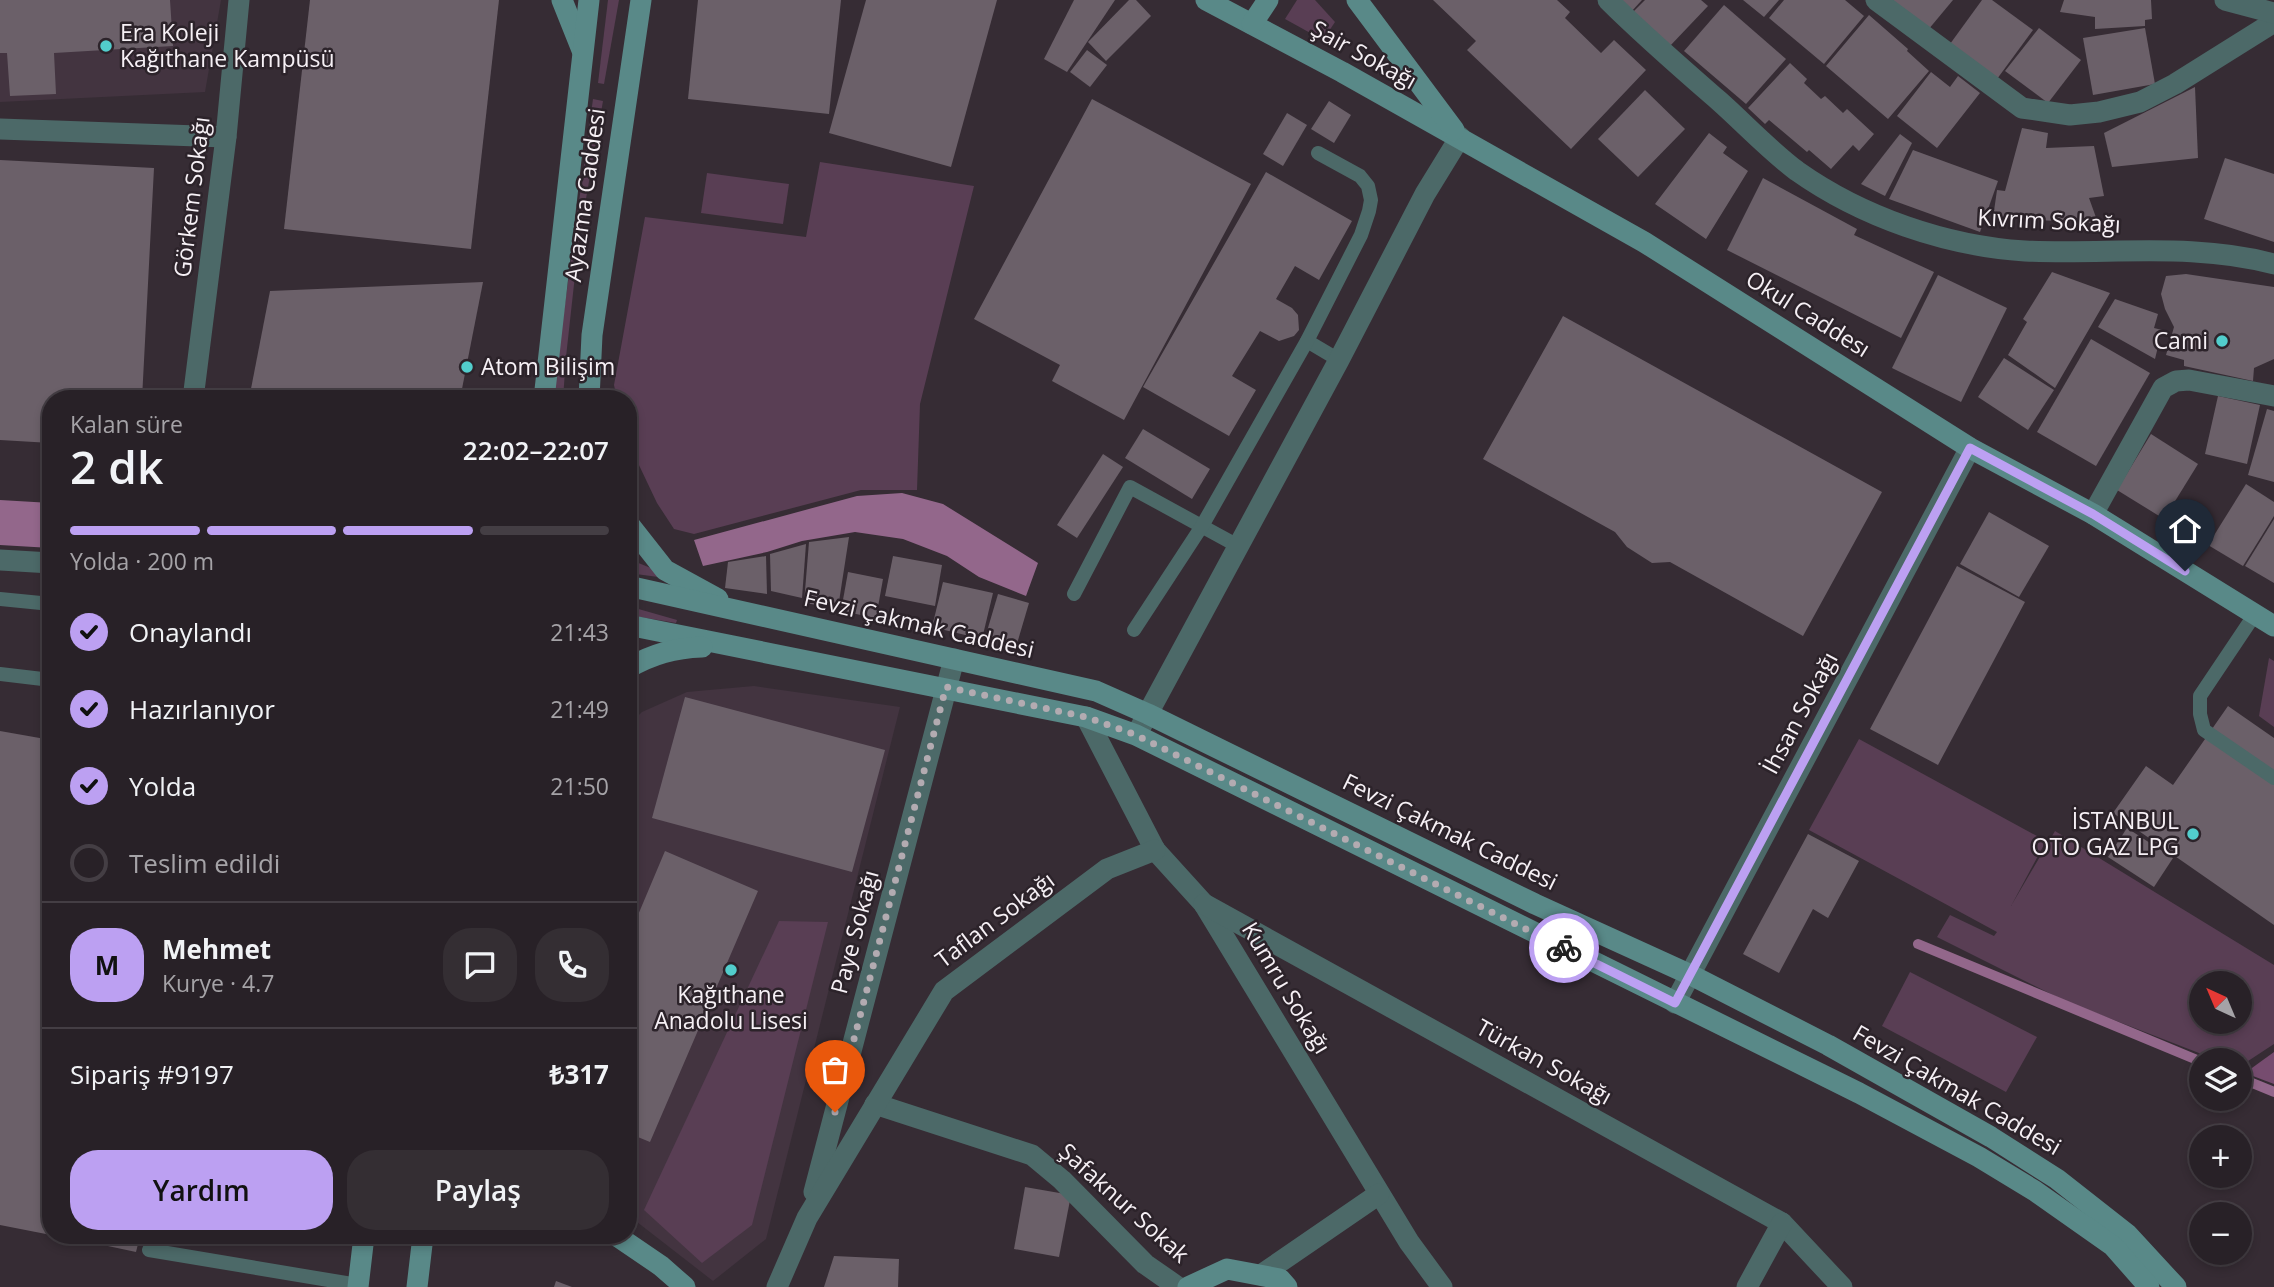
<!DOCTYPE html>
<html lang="tr">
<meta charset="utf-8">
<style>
body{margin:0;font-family:"Open Sans",sans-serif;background:#342e33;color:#f1f3f6;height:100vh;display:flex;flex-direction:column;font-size:26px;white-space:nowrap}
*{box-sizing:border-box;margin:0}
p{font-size:23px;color:#a5a3a7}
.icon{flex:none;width:38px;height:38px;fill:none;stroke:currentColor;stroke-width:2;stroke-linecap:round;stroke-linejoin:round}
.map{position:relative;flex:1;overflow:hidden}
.drawer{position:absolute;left:42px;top:390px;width:595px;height:854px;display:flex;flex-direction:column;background:#282127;border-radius:28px;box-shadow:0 4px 10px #0003,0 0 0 2px #443e44}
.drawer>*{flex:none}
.needle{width:46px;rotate:316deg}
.buttons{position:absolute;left:2189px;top:971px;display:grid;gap:14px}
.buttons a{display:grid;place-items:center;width:63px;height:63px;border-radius:50%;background:#282127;box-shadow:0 4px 10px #0003,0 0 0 2px #443e44;font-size:35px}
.pin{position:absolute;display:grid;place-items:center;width:60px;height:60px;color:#fff;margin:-72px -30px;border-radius:50% 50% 50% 0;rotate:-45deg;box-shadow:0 0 7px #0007}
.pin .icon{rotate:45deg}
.courier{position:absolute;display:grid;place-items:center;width:70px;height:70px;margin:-35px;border:5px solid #bca0f2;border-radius:50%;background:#fff;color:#222;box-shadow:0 2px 9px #0007}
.headline em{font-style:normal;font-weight:600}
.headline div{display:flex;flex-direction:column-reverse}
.headline{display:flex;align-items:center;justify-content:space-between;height:119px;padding:0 28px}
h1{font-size:46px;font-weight:600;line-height:52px}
.bar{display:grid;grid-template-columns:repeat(4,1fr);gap:10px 7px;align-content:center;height:84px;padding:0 28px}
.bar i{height:9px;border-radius:5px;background:#443e44}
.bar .active{background:#bca0f2}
.bar p{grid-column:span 4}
.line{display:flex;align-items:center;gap:18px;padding:0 28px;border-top:2px solid #443e44}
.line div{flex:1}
.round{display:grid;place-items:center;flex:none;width:74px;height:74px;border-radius:28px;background:#342e33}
ol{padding:0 28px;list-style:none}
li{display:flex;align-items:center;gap:21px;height:77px}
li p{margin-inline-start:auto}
li .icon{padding:7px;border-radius:50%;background:#bca0f2;color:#111;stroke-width:4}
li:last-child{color:#a5a3a7}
li i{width:38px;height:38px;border:4px solid #443e44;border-radius:50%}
.cta{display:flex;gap:14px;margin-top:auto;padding:14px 28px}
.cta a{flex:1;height:80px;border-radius:28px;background:#bca0f2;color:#111;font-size:28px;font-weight:600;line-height:80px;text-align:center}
.cta a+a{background:#342e33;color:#f1f3f6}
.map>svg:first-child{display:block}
.built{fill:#433440}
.green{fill:#593e54;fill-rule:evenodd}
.forest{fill:#764c6f}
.water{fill:#93678b}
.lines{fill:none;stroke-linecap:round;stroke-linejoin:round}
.stream{stroke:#93678b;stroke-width:10}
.building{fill:#6b6069}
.lane{stroke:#4c6968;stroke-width:14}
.street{stroke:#4c6968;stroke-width:21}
.secondary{stroke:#598988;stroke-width:21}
.done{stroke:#b3abb1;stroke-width:7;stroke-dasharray:0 12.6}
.route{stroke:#bca0f2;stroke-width:9}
.poi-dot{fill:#52cdcc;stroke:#2c232a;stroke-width:2.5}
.labels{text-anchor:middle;stroke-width:5;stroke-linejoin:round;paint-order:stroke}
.poi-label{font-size:23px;fill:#f6f0f5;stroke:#2c232a;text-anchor:start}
.street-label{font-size:23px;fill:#f6f0f5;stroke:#2c232a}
</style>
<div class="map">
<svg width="2274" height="1287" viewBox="0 0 2274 1287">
<rect width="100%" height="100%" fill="#362c34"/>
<g class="built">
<path d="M0 0H221L205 92 0 102Z"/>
<path d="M754 686 900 707 766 1239 713 1281 628 1215V726L642 712 687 692Z"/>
</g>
<g class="green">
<path d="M608 0H619L604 84 598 83Z"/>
<path d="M1297 0H1315L1335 22 1323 40 1285 19Z"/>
<path d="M593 99 603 101 579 239 566 357 563 399H552Z"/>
<path d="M820 162 974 186 920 404 917 490H861L694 534 674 529 657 503 628 442V399H617L614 385 645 217 806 237Z"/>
<path d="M707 173 789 184 783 224 701 213Z"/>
<path d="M628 551 636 562 663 573 666 578 628 573Z"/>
<path d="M628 606 677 620 676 623 628 615Z"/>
<path d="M2269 658 2274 661V727L2259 716Z"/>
<path d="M1859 739 2046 841 2011 906 2055 831 2274 965V1044L2242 1065 2240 1060H2217L2065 1001 1937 937 1950 915 1994 936 1997 932 1809 830ZM2202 984H2240V1022H2202Z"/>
<path d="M779 921 828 922 752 1225 702 1263 644 1210Z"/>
<path d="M1910 972 2037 1037 2006 1092 1882 1026Z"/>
</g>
<path class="forest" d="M2274 1052V1084L2245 1073Z"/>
<g class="water">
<path d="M902 493 943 504 1038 563 1026 596 979 577 947 556 903 539 855 532 802 541 767 552 703 566 694 540 857 496Z"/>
<path d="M0 500 51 503V548L0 545Z"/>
</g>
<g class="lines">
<g class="stream">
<path d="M1918 944 2202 1062"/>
<path d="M2240 1078 2274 1092"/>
</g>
</g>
<g class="building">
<path d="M0 0H170L173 46 54 53 56 94 10 96 7 53H0Z"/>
<path d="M310 0H499L471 249 284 229Z"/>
<path d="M698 0H841L829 114 688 99Z"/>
<path d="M866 0H997L951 167 829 133Z"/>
<path d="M1074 0H1115L1067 72 1044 59Z"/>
<path d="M1129 0H1136L1151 16 1106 61 1088 42Z"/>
<path d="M1433 0H1557L1570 12 1565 18 1601 53 1614 40 1646 70 1571 149 1467 50 1476 41Z"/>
<path d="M1619 0H1642L1631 12Z"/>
<path d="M1645 0H1701L1708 6 1669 47 1633 12Z"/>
<path d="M1743 0H1779L1764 17Z"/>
<path d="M1784 0H1845L1864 16 1824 64 1769 18Z"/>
<path d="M1892 0H1953L1928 30Z"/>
<path d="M1982 0H1992L2033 30 1997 79 1950 44Z"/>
<path d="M2064 0H2151L2152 19 2145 20V26L2095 29V17L2060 12Z"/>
<path d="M1724 5 1786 59 1746 104 1684 51Z"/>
<path d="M1869 15 1908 49 1907 51 1929 71 1888 119 1826 66Z"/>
<path d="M2039 28 2081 60 2048 103 2005 71Z"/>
<path d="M2145 28 2155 84 2093 95 2083 38Z"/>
<path d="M1087 50 1107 65 1090 87 1070 72Z"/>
<path d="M1790 63 1807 79 1804 83 1821 99 1825 96 1843 113 1847 109 1874 134 1859 151 1853 145 1831 169 1809 150 1807 152 1769 120 1765 124 1748 108Z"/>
<path d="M1931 72 1950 87 1958 76 1980 93 1937 148 1897 116Z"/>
<path d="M2195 87 2198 158 2112 167 2104 133Z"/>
<path d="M1645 90 1685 129 1638 177 1598 139Z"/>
<path d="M1092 99 1251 184 1124 420 1052 381 1060 365 974 319Z"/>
<path d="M1329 101 1351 115 1334 143 1311 129Z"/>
<path d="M1287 113 1307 125 1283 166 1263 154Z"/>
<path d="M2022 128 2048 133 2046 148 2094 146 2104 196 2089 198 2098 223 1993 218 1997 190 2005 191Z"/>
<path d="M1709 133 1727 147 1723 153 1748 171 1706 239 1655 204Z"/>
<path d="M1900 134 1912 143 1885 196 1861 184Z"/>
<path d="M1913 150 1998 181 1980 232 1889 199Z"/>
<path d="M2225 158 2274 174V242L2204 219Z"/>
<path d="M0 160 154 168 142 399H51V443L0 440Z"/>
<path d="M1266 172 1352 221 1319 280 1295 266 1276 299 1292 308 1298 315 1299 330 1294 336 1279 341 1260 331 1232 376 1256 390 1229 436 1143 387Z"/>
<path d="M1763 178 1857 229 1854 235 1934 272 1901 338 1727 250Z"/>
<path d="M2052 272 2110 293 2055 388 2008 355 2027 322 2023 319Z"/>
<path d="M2186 274 2274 287V359L2254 368 2253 381 2184 366V360L2166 355 2174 327 2165 309 2161 294 2166 276Z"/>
<path d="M1938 275 2007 308 1961 402 1892 368Z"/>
<path d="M483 282 460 399H249L270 291Z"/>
<path d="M2115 299 2158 314 2154 328 2162 330 2155 359 2098 327Z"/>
<path d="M1563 316 1882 492 1803 636 1670 562 1652 563 1627 547 1615 532 1483 459Z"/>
<path d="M2091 339 2150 373 2096 466 2037 432Z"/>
<path d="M2004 358 2054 390 2028 430 1978 397Z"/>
<path d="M2218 396 2260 405 2247 464 2205 454Z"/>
<path d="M2267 409 2274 411V482L2248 475Z"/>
<path d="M1143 429 1210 469 1192 499 1125 458Z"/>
<path d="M2151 434 2198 464 2164 519 2117 490Z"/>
<path d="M1103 454 1123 467 1077 538 1057 525Z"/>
<path d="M2246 484 2274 502V516L2243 566 2208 545Z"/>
<path d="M1989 512 2049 546 2019 597 1960 564Z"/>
<path d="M2274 519V583L2245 566Z"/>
<path d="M849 537 838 608 804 603 809 542Z"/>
<path d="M806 544 802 598 771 591 770 554Z"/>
<path d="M766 556 767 594 725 588 728 562Z"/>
<path d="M893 556 942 565 935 606 885 596Z"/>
<path d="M1957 566 2025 602 1938 765 1870 729Z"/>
<path d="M848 572 883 579 876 618 841 611Z"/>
<path d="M943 582 993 593 982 639 932 627Z"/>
<path d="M998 594 1029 603 1016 647 985 638Z"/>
<path d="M685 697 885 750 852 872 652 818Z"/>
<path d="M2228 706 2274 738V925L2113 813 2146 766 2173 785Z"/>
<path d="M0 731 51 740V1235L0 1225Z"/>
<path d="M2127 828 2173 858 2154 887 2108 857Z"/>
<path d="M1808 834 1859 861 1828 918 1813 909 1779 973 1743 954Z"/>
<path d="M665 851 758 891 650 1142 628 1133V911L638 915Z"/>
<path d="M1025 1187 1071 1195 1059 1257 1014 1249Z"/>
<path d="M61 1236H140L136 1252Z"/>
<path d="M834 1256 899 1259 898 1287H824Z"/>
<path d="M556 1281 572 1287H554Z"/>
</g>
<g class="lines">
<g class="lane">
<path d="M1307 341 1339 360"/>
<path d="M1074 594 1130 487 1238 546"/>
<path d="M0 599 51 604"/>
<path d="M2255 614 2200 696V714L2204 730 2274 778"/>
<path d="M1134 630 1202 526 1307 341 1361 235 1369 211 1371 200 1368 186 1360 176 1318 153"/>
<path d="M0 674 51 680"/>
<path d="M149 1250 358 1285"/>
</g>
<g class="street">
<path d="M1608 0C1643 35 1680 67 1718 100 1744 123 1769 150 1797 171 1862 217 1946 246 2025 251 2108 255 2194 242 2274 264"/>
<path d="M1876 0 2022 108 2070 115 2099 112 2140 102 2175 84 2274 22"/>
<path d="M2225 0 2274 13"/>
<path d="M0 129 226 137"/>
<path d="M193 399 226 137 239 0"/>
<path d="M2093 514 2163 388 2176 381 2189 380 2274 396"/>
<path d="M0 560 51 563"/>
<path d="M1086 717 1155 850 1204 904 1409 1242 1442 1287"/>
<path d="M1139 730 1339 360 1425 194 1460 137"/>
<path d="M1204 904 1782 1223 1842 1287"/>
<path d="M1675 1003 1970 448"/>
<path d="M875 1104 1032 1155 1062 1180 1145 1264 1178 1287"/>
<path d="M814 1192 954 659"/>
<path d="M1261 1275 1379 1194"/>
<path d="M777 1287 807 1218 944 991 1107 869 1155 850"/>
<path d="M1747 1287 1782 1223"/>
</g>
<g class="secondary">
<path d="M562 0 582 50"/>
<path d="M1206 0 1342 72 1644 242 1970 448 2093 514 2274 626"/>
<path d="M1357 0 1454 130"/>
<path d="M1252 24 1268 0"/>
<path d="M544 399 589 0"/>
<path d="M589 399 592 335 641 0"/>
<path d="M628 523 665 570 718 599"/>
<path d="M628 586 1096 691 1148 714 1535 904 1691 975 1828 1045 1991 1137 2057 1179 2127 1234 2176 1287"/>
<path d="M628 625 1086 717 1136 735 1859 1093 1979 1157 2035 1191 2113 1246 2149 1287"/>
<path d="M628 668C653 654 674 648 702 647"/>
<path d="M617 1236 661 1266 685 1287"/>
<path d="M358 1287 364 1236"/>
<path d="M417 1287 423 1236"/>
<path d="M1188 1287 1227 1269 1280 1279 1287 1287"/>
</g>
</g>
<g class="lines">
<path class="done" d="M835 1112 946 687 1086 717 1136 735 1564 948"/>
<path class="route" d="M1564 948 1675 1003 1970 448 2093 514 2185 571"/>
</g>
<g class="poi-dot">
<circle cx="106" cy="46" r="7"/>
<circle cx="2222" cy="341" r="7"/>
<circle cx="467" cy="367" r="7"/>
<circle cx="2193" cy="834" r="7"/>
<circle cx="731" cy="970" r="7"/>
</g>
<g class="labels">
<g class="poi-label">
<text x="120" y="41">Era Koleji<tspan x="120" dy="26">Kağıthane Kampüsü</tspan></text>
<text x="2208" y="349" text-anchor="end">Cami</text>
<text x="481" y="375">Atom Bilişim</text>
<text x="2179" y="829" text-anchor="end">İSTANBUL<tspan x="2179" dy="26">OTO GAZ LPG</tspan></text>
<text x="731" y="1003" text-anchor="middle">Kağıthane<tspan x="731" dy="26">Anadolu Lisesi</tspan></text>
</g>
<g class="street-label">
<text transform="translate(1364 55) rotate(29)" y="8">Şair Sokağı</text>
<text transform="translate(585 195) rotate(-82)" y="8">Ayazma Caddesi</text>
<text transform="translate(192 197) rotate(-83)" y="8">Görkem Sokağı</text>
<text transform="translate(2049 221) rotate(3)" y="8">Kıvrım Sokağı</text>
<text transform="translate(1808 314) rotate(32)" y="8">Okul Caddesı</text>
<text transform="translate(919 624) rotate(13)" y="8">Fevzi Çakmak Caddesi</text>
<text transform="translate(1800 713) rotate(-62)" y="8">İhsan Sokağı</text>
<text transform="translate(1450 832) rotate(26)" y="8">Fevzi Çakmak Caddesi</text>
<text transform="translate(995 920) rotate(-37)" y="8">Taflan Sokağı</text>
<text transform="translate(855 932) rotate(-75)" y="8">Paye Sokağı</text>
<text transform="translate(1286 988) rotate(59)" y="8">Kumru Sokağı</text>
<text transform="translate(1544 1062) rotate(29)" y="8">Türkan Sokağı</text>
<text transform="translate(1957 1090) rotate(30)" y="8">Fevzi Çakmak Caddesi</text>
<text transform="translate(1124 1203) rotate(42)" y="8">Şafaknur Sokak</text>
</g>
</g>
</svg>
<div class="buttons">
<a><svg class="needle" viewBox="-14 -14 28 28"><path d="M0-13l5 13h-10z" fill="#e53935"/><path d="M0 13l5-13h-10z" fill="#a5a3a7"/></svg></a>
<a><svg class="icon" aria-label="layers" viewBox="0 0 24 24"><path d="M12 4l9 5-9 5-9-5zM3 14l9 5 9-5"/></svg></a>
<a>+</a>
<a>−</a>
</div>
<div class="pin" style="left:835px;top:1112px;background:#ea580c"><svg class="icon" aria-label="bag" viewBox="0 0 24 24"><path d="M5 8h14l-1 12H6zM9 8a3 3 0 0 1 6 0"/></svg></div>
<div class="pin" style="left:2185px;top:571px;background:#1f2937"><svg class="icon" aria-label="home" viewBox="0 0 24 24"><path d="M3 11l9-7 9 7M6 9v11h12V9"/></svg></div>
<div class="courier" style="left:1564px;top:948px"><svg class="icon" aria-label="bike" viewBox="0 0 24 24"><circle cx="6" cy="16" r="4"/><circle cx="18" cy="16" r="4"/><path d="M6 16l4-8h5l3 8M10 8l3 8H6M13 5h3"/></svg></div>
<section class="drawer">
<div class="headline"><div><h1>2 dk</h1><p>Kalan süre</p></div><em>22:02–22:07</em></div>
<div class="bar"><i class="active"></i><i class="active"></i><i class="active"></i><i></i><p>Yolda · 200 m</p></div>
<ol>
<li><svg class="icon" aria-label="check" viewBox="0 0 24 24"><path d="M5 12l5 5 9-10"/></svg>Onaylandı<p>21:43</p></li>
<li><svg class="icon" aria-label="check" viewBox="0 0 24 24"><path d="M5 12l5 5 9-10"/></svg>Hazırlanıyor<p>21:49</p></li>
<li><svg class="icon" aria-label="check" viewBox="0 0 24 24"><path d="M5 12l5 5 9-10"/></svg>Yolda<p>21:50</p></li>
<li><i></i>Teslim edildi</li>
</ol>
<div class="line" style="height:126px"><b class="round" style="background:#bca0f2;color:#111">M</b><div><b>Mehmet</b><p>Kurye · 4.7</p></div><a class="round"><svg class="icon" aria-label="chat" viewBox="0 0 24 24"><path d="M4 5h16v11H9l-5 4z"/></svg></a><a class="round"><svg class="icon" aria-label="phone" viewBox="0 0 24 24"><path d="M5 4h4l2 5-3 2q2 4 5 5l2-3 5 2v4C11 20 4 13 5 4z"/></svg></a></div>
<div class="line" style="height:91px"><div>Sipariş #9197</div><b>₺317</b></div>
<div class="cta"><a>Yardım</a><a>Paylaş</a></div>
</section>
</div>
